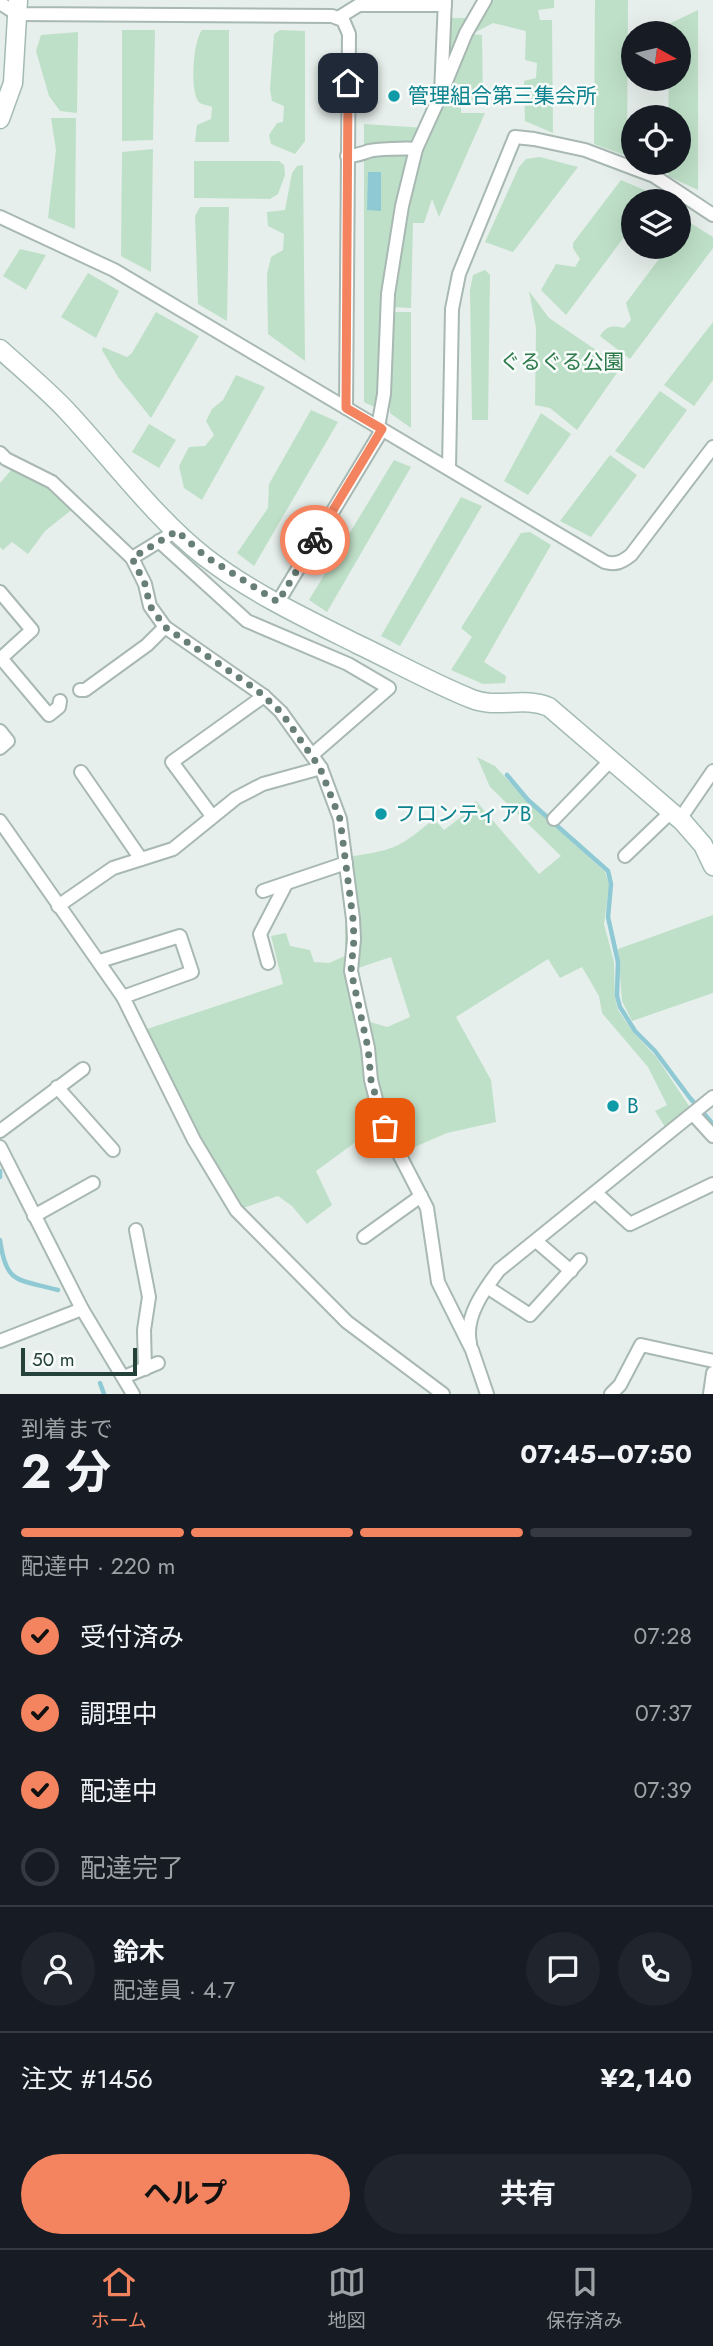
<!DOCTYPE html>
<html lang="ja">
<meta charset="utf-8">
<style>
body{margin:0;font-family:Jost,"Noto Sans JP",sans-serif;background:#20242c;color:#f1f3f6;height:100vh;display:flex;flex-direction:column;font-size:26px;white-space:nowrap}
*{box-sizing:border-box;margin:0}
p{font-size:23px;color:#9ea1a6}
.icon{flex:none;width:38px;height:38px;fill:none;stroke:currentColor;stroke-width:2;stroke-linecap:round;stroke-linejoin:round}
.map{position:relative;height:1394px;overflow:hidden}
.details{display:flex;flex-direction:column;background:#171b24;flex:1}
.details>*{flex:none}
.needle{width:46px;rotate:98deg}
.buttons{position:absolute;left:621px;top:21px;display:grid;gap:14px}
.buttons a{display:grid;place-items:center;width:70px;height:70px;border-radius:50%;background:#171b24;box-shadow:0 7px 28px #0002;font-size:35px}
.scale{position:absolute;left:21px;bottom:18px;width:116px;box-sizing:border-box;padding-left:7px;border:4px solid #24423a;border-top:0;font-size:19px;line-height:24px;white-space:nowrap;color:#24423a;-webkit-text-stroke:5px #f7fbf9;paint-order:stroke}
.pin{position:absolute;display:grid;place-items:center;width:60px;height:60px;color:#fff;margin:-30px;border-radius:14px;box-shadow:0 4px 10px #0006}
.courier{position:absolute;display:grid;place-items:center;width:70px;height:70px;margin:-35px;border:5px solid #f4845f;border-radius:50%;background:#fff;color:#222;box-shadow:0 2px 9px #0007}
.overview em{font-style:normal;font-weight:700}
.overview div{display:flex;flex-direction:column-reverse}
.overview{display:flex;align-items:center;justify-content:space-between;height:119px;padding:0 21px}
h1{font-size:46px;font-weight:700;line-height:52px}
.bar{display:grid;grid-template-columns:repeat(4,1fr);gap:10px 7px;align-content:center;height:84px;padding:0 21px}
.bar i{height:9px;border-radius:5px;background:#363941}
.bar .active{background:#f4845f}
.bar p{grid-column:span 4}
.line{display:flex;align-items:center;gap:18px;padding:0 21px;border-top:2px solid #363941}
.line div{flex:1}
.round{display:grid;place-items:center;flex:none;width:74px;height:74px;border-radius:37px;background:#20242c}
ol{padding:0 21px;list-style:none}
li{display:flex;align-items:center;gap:21px;height:77px}
li p{margin-inline-start:auto}
li .icon{padding:7px;border-radius:50%;background:#f4845f;color:#111;stroke-width:4}
li:last-child{color:#9ea1a6}
li i{width:38px;height:38px;border:4px solid #363941;border-radius:50%}
.button{display:flex;gap:14px;margin-top:auto;padding:14px 21px}
.button a{flex:1;height:80px;border-radius:42px;background:#f4845f;color:#111;font-size:28px;font-weight:700;line-height:80px;text-align:center}
.button a+a{background:#20242c;color:#f1f3f6}
.menu{display:flex;justify-content:space-around;align-items:center;height:98px;border-top:2px solid #363941;background:#171b24;font-size:19px;color:#9ea1a6}
.menu a{display:grid;justify-items:center;gap:4px}
.menu .active{color:#f4845f}
.map>svg:first-child{display:block}
.green{fill:#bfe0c8}
.water{fill:#8ec9d4}
.lines{fill:none;stroke-linecap:round;stroke-linejoin:round}
.stream{stroke:#8ec9d4;stroke-width:4.5}
.street-casing{stroke:#a8b8b2;stroke-width:16}
.secondary-casing{stroke:#a4bbb3;stroke-width:21}
.street{stroke:#fff;stroke-width:12}
.secondary{stroke:#fff;stroke-width:18}
.done{stroke:#687f78;stroke-width:7;stroke-dasharray:0 12.6}
.route{stroke:#f4845f;stroke-width:9}
.culture-dot{fill:#0f9aa8;stroke:#f7fbf9;stroke-width:2.5}
.labels{text-anchor:middle;stroke-width:5;stroke-linejoin:round;paint-order:stroke}
.culture-label{font-size:21px;fill:#0d838f;stroke:#f7fbf9;text-anchor:start}
.park-label{font-size:21px;fill:#2d7a4b;stroke:#f7fbf9}
</style>
<div class="map">
<svg width="713" height="1394" viewBox="0 0 713 1394">
<rect width="100%" height="100%" fill="#e6efeb"/>
<g class="green">
<path d="M476 0H554V8L538 10 540 20H552L553 133 525 121 524 81 536 78 537 63 525 60 526 31 493 23 472 34 482 35 483 106 461 107V113H485L439 217 432 199 424 223H413L411 308 392 307 404 222 402 206 382 411 364 402V124L426 128 448 58 451 18H470Z"/>
<path d="M595 0H628L627 156 594 144Z"/>
<path d="M698 10V190L668 176V163H679V117H668L669 79H679V33H669V24Z"/>
<path d="M122 30H155L153 140 122 141Z"/>
<path d="M202 30H229V142H195L197 125 211 119 212 107C210 106 201 104 200 103 189 95 193 40 202 30Z"/>
<path d="M280 30 305 31V141L295 154 271 144 269 135 277 123 283 122 284 106 272 101 270 89 274 34Z"/>
<path d="M78 32 77 113 60 111 49 96 36 51 41 35Z"/>
<path d="M51 118H76L75 229 48 218 56 150Z"/>
<path d="M153 149V150L151 272 121 256 122 152Z"/>
<path d="M540 157 578 167 513 252 485 242 519 167 526 159Z"/>
<path d="M194 161H279L284 165 285 175 278 194 270 199 194 198Z"/>
<path d="M303 165 305 361 268 334 267 274 271 257 283 250 284 234 268 226 267 212 285 210 292 173 297 166Z"/>
<path d="M621 180 656 195 651 201H634L633 225 566 315 541 290 556 264 575 267 580 259 573 248V243Z"/>
<path d="M200 207H229L227 321 198 304 195 216Z"/>
<path d="M687 221 713 237V248L630 359 600 336C606 326 612 325 624 328L631 320 626 303 668 247H679V232Z"/>
<path d="M20 249 46 255 26 290 3 276Z"/>
<path d="M485 270 490 275 488 420H472L470 290 473 275Z"/>
<path d="M88 273 119 291 96 338 61 317Z"/>
<path d="M529 291 549 318 621 367 577 430 550 408 535 405 536 328Z"/>
<path d="M156 312 199 336 151 418 118 377 102 350 103 347 127 357 132 353Z"/>
<path d="M390 312H411V428L390 413Z"/>
<path d="M713 322V380L694 406 664 385Z"/>
<path d="M236 375 265 387 202 500 184 488 179 466 189 447 205 446 214 435 206 421 212 409 223 400Z"/>
<path d="M660 391 687 410 644 469 615 451Z"/>
<path d="M311 410 338 422 254 566 237 553 268 508 269 484Z"/>
<path d="M541 413 571 434 528 495 504 481Z"/>
<path d="M149 424 176 440 159 468 132 452Z"/>
<path d="M610 455 637 475 591 537 560 521Z"/>
<path d="M394 460 411 467 327 612 309 600Z"/>
<path d="M12 469 51 486 75 507 45 531 28 554 12 542 3 550 0 547V483Z"/>
<path d="M461 497 482 506 400 646 381 636Z"/>
<path d="M530 532 551 545 484 662 506 676 505 683 483 684 451 670 472 637 461 628 521 533Z"/>
<path d="M477 757 495 766 527 801 605 872 609 885 604 924 614 962 615 998 618 1010 633 1032 657 1058 691 1109 665 1127 655 1111 667 1105 648 1067 602 1013 599 996 582 967 560 978 548 959 456 1017 491 1080 496 1122 447 1133 403 1152 385 1118 374 1080 375 1045 370 1022 387 1027 410 1017 391 957 355 969 356 905 353 856C396 850 401 846 434 819L444 830 460 818 476 801 539 874 561 856 490 787Z"/>
<path d="M713 915V993L632 1021 622 1001 618 949Z"/>
<path d="M345 926H347L349 979 379 1125 316 1171 332 1205 307 1224 292 1206 278 1196 243 1208 217 1175 144 1030 283 984 271 936 286 933 290 946 310 950 314 962 329 963 345 956Z"/>
</g>
<path class="water" d="M368 172H381V211L367 210Z"/>
<g class="lines">
<g class="stream">
<path d="M507 775 528 800 608 871 611 884 608 917 618 962 617 996 620 1007 635 1031 655 1051 690 1098 713 1124"/>
<path d="M0 1171V1177"/>
<path d="M0 1240C6 1285 18 1279 58 1290"/>
<path d="M100 1383 104 1394"/>
</g>
<g class="street-casing">
<g id="street">
<path d="M0 3 17 14 332 16 343 20 349 34 346 408"/>
<path d="M338 18 359 5H445"/>
<path d="M445 84 466 33 485 0"/>
<path d="M347 156C357 156 360 154 369 151 375 149 409 148 416 149"/>
<path d="M0 217 114 270 605 562C616 565 622 562 631 555L713 447"/>
<path d="M378 427 384 394 388 294 402 206 416 149 441 94 445 0"/>
<path d="M0 453 6 459 52 482 132 558 145 584 150 606 165 627 264 696 281 712 321 768 340 819 353 919 354 939 351 971 368 1048 371 1080 381 1119 427 1208 438 1282 472 1350 487 1394"/>
<path d="M449 468 452 309 459 274 515 137 534 139 585 150 654 176 713 215"/>
<path d="M159 541 247 621 348 664 389 688 312 755"/>
<path d="M132 558 176 531"/>
<path d="M0 592 32 630 0 659"/>
<path d="M278 602 382 430"/>
<path d="M1 658 49 715 59 707 60 701"/>
<path d="M80 690H85L147 645 165 627"/>
<path d="M0 731 8 741 0 748"/>
<path d="M81 772 141 859"/>
<path d="M212 816 172 762 264 696"/>
<path d="M554 819 611 760"/>
<path d="M680 819 713 771"/>
<path d="M0 821 123 997 194 1140 236 1210 347 1322 443 1394"/>
<path d="M625 856 671 812"/>
<path d="M263 891 346 863"/>
<path d="M58 906 113 868 173 849 236 798 263 784 321 768"/>
<path d="M100 961 180 936 192 972 123 997"/>
<path d="M268 963 260 934 286 884"/>
<path d="M57 1087 113 1150"/>
<path d="M693 1114 713 1136"/>
<path d="M0 1131 83 1069"/>
<path d="M0 1147 82 1309 133 1394"/>
<path d="M596 1193 630 1224 713 1184"/>
<path d="M34 1216 93 1183"/>
<path d="M136 1230 149 1297 144 1330 145 1369"/>
<path d="M364 1237 421 1196"/>
<path d="M536 1241 571 1271"/>
<path d="M487 1287 530 1315 580 1260"/>
<path d="M0 1341 82 1309"/>
<path d="M470 1343C464 1317 484 1290 499 1270L713 1097"/>
<path d="M124 1377 158 1363"/>
<path d="M611 1394 620 1385 641 1345 713 1361"/>
<path d="M710 1394 713 1373"/>
</g>
</g>
<g class="secondary-casing">
<g id="secondary">
<path d="M0 119 13 83 18 0"/>
<path d="M0 349C22 369 46 389 66 410 110 457 155 518 205 557 250 592 305 618 357 644 395 662 432 683 472 699 497 709 524 696 549 707L683 822 703 845 713 866"/>
</g>
</g>
<use href="#street" class="street"/>
<use href="#secondary" class="secondary"/>
</g>
<g class="lines">
<path class="done" d="M315 540 278 602 205 556 177 531 132 558 145 584 150 606 165 627 257 690 281 712 320 768 340 819 353 919 354 939 351 971 368 1048 371 1080 385 1128"/>
<path class="route" d="M315 540 382 429 346 408 348 83"/>
</g>
<g class="culture-dot">
<circle cx="394" cy="96" r="7"/>
<circle cx="381" cy="814" r="7"/>
<circle cx="613" cy="1106" r="7"/>
</g>
<g class="labels">
<g class="culture-label">
<text x="408" y="103">管理組合第三集会所</text>
<text x="395" y="821">フロンティアB</text>
<text x="627" y="1113">B</text>
</g>
<g class="park-label">
<text x="562" y="369">ぐるぐる公園</text>
</g>
</g>
</svg>
<div class="buttons">
<a><svg class="needle" viewBox="-14 -14 28 28"><path d="M0-13l5 13h-10z" fill="#e53935"/><path d="M0 13l5-13h-10z" fill="#9ea1a6"/></svg></a>
<a><svg class="icon" aria-label="locate" viewBox="0 0 24 24"><circle cx="12" cy="12" r="6"/><path d="M12 2v4M12 18v4M2 12h4M18 12h4"/></svg></a>
<a><svg class="icon" aria-label="layers" viewBox="0 0 24 24"><path d="M12 4l9 5-9 5-9-5zM3 14l9 5 9-5"/></svg></a>
</div>
<div class="scale">50 m</div>
<div class="pin" style="left:385px;top:1128px;background:#ea580c"><svg class="icon" aria-label="bag" viewBox="0 0 24 24"><path d="M5 8h14l-1 12H6zM9 8a3 3 0 0 1 6 0"/></svg></div>
<div class="pin" style="left:348px;top:83px;background:#1f2937"><svg class="icon" aria-label="home" viewBox="0 0 24 24"><path d="M3 11l9-7 9 7M6 9v11h12V9"/></svg></div>
<div class="courier" style="left:315px;top:540px"><svg class="icon" aria-label="bike" viewBox="0 0 24 24"><circle cx="6" cy="16" r="4"/><circle cx="18" cy="16" r="4"/><path d="M6 16l4-8h5l3 8M10 8l3 8H6M13 5h3"/></svg></div>
</div>
<section class="details">
<div class="overview"><div><h1>2 分</h1><p>到着まで</p></div><em>07:45–07:50</em></div>
<div class="bar"><i class="active"></i><i class="active"></i><i class="active"></i><i></i><p>配達中 · 220 m</p></div>
<ol>
<li><svg class="icon" aria-label="check" viewBox="0 0 24 24"><path d="M5 12l5 5 9-10"/></svg>受付済み<p>07:28</p></li>
<li><svg class="icon" aria-label="check" viewBox="0 0 24 24"><path d="M5 12l5 5 9-10"/></svg>調理中<p>07:37</p></li>
<li><svg class="icon" aria-label="check" viewBox="0 0 24 24"><path d="M5 12l5 5 9-10"/></svg>配達中<p>07:39</p></li>
<li><i></i>配達完了</li>
</ol>
<div class="line" style="height:126px"><a class="round"><svg class="icon" aria-label="person" viewBox="0 0 24 24"><circle cx="12" cy="8" r="4"/><path d="M4 21q1-7 8-7t8 7"/></svg></a><div><b>鈴木</b><p>配達員 · 4.7</p></div><a class="round"><svg class="icon" aria-label="chat" viewBox="0 0 24 24"><path d="M4 5h16v11H9l-5 4z"/></svg></a><a class="round"><svg class="icon" aria-label="phone" viewBox="0 0 24 24"><path d="M5 4h4l2 5-3 2q2 4 5 5l2-3 5 2v4C11 20 4 13 5 4z"/></svg></a></div>
<div class="line" style="height:91px"><div>注文 #1456</div><b>¥2,140</b></div>
<div class="button"><a>ヘルプ</a><a>共有</a></div>
</section>
<nav class="menu">
<a class="active"><svg class="icon" aria-label="home" viewBox="0 0 24 24"><path d="M3 11l9-7 9 7M6 9v11h12V9"/></svg>ホーム</a>
<a><svg class="icon" aria-label="map" viewBox="0 0 24 24"><path d="M3 6l6-2 6 2 6-2v14l-6 2-6-2-6 2zM9 4v14M15 6v14"/></svg>地図</a>
<a><svg class="icon" aria-label="saved" viewBox="0 0 24 24"><path d="M7 4h10v16l-5-4-5 4z"/></svg>保存済み</a>
</nav>
